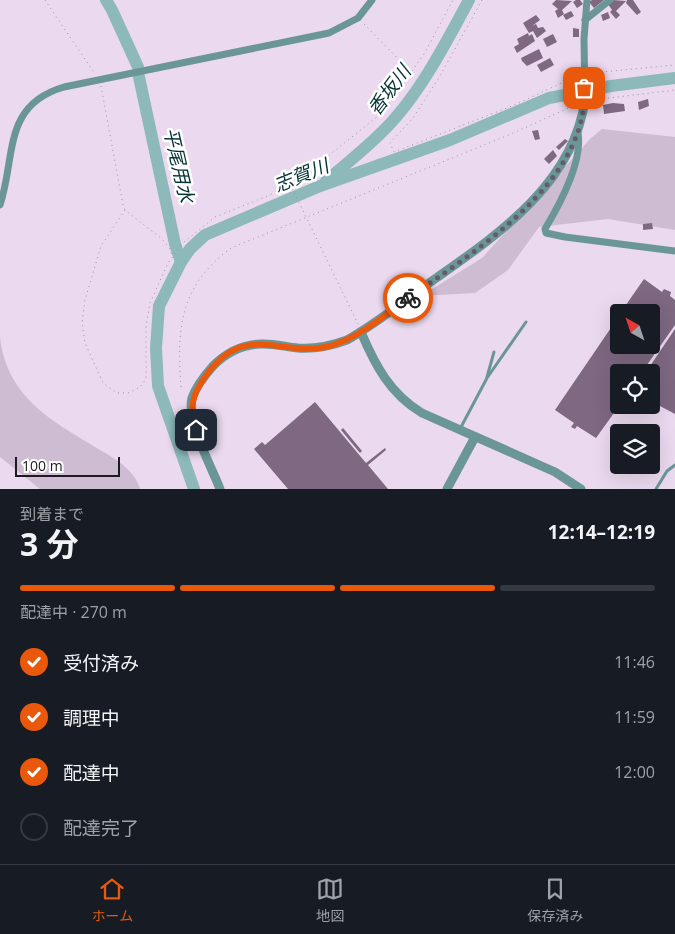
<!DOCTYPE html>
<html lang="ja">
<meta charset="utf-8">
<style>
body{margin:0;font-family:"Open Sans","Noto Sans JP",sans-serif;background:#20242c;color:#f1f3f6;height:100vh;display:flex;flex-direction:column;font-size:19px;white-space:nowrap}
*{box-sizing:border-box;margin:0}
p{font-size:16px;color:#9ea1a6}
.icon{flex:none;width:28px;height:28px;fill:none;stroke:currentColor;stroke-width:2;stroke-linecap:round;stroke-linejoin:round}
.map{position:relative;height:489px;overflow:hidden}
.details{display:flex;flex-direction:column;background:#171b24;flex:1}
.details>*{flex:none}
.needle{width:32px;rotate:320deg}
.fabs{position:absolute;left:610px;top:304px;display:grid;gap:10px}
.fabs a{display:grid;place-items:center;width:50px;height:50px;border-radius:5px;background:#171b24;box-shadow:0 5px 20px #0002;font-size:25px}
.scale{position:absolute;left:15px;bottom:12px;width:105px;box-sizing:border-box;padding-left:5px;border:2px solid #1e1820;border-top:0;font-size:14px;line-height:18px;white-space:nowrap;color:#1e1820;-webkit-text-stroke:4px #fff;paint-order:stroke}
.pin{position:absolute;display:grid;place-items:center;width:42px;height:42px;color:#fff;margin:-21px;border-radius:10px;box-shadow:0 2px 8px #0006}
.courier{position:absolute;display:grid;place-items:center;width:50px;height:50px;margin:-25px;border:4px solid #ea580c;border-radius:50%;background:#fff;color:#222;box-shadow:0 1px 6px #0007}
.summary em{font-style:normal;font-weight:700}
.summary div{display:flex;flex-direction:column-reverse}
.summary{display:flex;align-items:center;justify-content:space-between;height:85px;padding:0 20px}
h1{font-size:32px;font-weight:700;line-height:38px}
.bar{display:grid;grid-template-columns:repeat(4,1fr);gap:8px 5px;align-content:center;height:60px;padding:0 20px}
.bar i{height:6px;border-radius:4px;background:#363941}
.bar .on{background:#ea580c}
.bar p{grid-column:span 4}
ol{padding:0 20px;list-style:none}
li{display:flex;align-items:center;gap:15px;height:55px}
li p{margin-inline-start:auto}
li .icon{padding:5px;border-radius:50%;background:#ea580c;color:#fff;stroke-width:4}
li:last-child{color:#9ea1a6}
li i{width:28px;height:28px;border:2px solid #363941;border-radius:50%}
.tabs{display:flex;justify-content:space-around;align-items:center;height:70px;border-top:1px solid #363941;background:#171b24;font-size:14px;color:#9ea1a6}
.tabs a{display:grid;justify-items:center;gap:2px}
.tabs .on{color:#ea580c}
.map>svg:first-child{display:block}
.green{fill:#cebcd2}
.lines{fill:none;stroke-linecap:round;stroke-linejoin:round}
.river{stroke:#8db9ba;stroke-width:12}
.building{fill:#7e6882}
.path{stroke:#9d90a0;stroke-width:1;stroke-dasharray:1 4;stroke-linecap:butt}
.service{stroke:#6a9698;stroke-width:3}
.minor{stroke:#6a9698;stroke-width:7}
.tertiary{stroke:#6a9698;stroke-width:9}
.done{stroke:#665c68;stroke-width:5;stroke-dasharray:0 9}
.route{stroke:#ea580c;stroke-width:6}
.labels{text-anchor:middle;stroke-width:5;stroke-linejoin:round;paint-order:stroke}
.water-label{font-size:19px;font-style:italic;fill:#043133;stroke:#fff}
</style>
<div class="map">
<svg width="675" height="489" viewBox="0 0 675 489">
<rect width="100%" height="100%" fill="#ebd9ef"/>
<g class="green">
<path d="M602 129 675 137V230L608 219 539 227 508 270 475 293 421 296 482 258 591 138Z"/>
<path d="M0 337C7 401 58 424 107 454 120 462 136 473 140 489H40L0 457Z"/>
</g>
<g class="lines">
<g class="river">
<path d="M106 0 112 10 138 67"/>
<path d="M139 77 175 244 181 262"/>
<path d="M326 181C345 165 365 149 383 131 418 97 446 43 469 0"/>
<path d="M194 489 158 386 156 348 159 306 181 262 190 249 205 235 320 186 450 140 549 98 611 86 675 78"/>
</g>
</g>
<g class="building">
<path d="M556 0 572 1 562 10 564 14 558 18 555 11 558 9 552 4Z"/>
<path d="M576 0H580L583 4 577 8 573 2Z"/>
<path d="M592 0H604L594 8 589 2Z"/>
<path d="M613 0 626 1 616 11 620 15 616 19 610 12 612 10 608 4Z"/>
<path d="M627 0H633L641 12 637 15 626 3Z"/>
<path d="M571 11 574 16 566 20 563 15Z"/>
<path d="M608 12 610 18 603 21 601 15Z"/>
<path d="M536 15 540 20 532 26 536 24 538 28 543 27 546 31 537 38 533 31 529 33 523 23Z"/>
<path d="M573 28 579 29V37H573Z"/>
<path d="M528 33 529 36 532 34 535 41 517 53 514 47 519 44 517 39Z"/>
<path d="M553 34 557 42 547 47 543 39Z"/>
<path d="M539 49 543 58 527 66 522 61 521 58Z"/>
<path d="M550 58 554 65 541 72 537 65Z"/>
<path d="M648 99 649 106 639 110 638 102Z"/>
<path d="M613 103 624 104 625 111 604 114 603 105Z"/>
<path d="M538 130 540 139 535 140 532 131Z"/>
<path d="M565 139 568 141 559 150 556 147Z"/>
<path d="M553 150 557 156 549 164 544 159Z"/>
<path d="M652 223 653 229 643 230V224Z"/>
<path d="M644 279 662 292 664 289 671 292 670 296 675 300V325L642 372H619V406L596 438 577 426 575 429 571 427 574 423 555 410 619 316V345H651V312H621Z"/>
<path d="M675 329V414L658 405 660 403 651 397V372H646Z"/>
<path d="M315 402 366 463 385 448 386 450 368 465 388 489H288L254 449 262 442 265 445Z"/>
<path d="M343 428 362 451 360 453 341 430Z"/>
</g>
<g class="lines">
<g class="path">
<path d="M45 0 95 74"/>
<path d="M482 0 440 76 413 118 390 143 394 152 517 104 578 75"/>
<path d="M364 24 411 72"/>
<path d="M591 73 675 65"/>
<path d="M101 86 123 205 125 210 162 239 170 249 172 256"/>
<path d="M593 100 675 90"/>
<path d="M290 184 358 324"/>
<path d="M125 210 101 246 85 300 82 323 85 343 103 383 117 393H128L140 387 146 379V326L150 303 168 263 184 242 215 217 270 195 312 169 383 112 424 54 453 0"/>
<path d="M181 387C177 327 179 287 231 248L511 134 575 105"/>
</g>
<g class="service">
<path d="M487 377 494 352"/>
<path d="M460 429 487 378 526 322"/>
<path d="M656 489 667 471 675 465"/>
</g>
<g class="minor">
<path d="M585 20 610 0"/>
<path d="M585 100 584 39 587 0"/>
<path d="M578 133C583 162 560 204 545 229L546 233 565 237 675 251"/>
<path d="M0 205C16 157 2 105 64 87L329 33 358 18 372 0"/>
</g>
<g class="tertiary">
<path d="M361 332C375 365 390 394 422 413L555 472 581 489"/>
<path d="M220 489C212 468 186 420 192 398 196 387 205 375 213 366 226 353 241 345 260 344 273 343 286 347 298 348 316 349 331 346 347 340 377 323 404 301 432 281 497 235 573 185 585 100"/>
<path d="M447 489 475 437"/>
</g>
</g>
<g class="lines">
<path class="done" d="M408 298C474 252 590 181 584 88"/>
<path class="route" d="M196 430C190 408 191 396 205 377 245 319 282 359 330 346 360 337 384 316 408 298"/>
</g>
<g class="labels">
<g class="water-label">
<text transform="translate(389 90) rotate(-53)" y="7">香坂川</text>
<text transform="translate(179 165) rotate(77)" y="7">平尾用水</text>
<text transform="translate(301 175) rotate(-22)" y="7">志賀川</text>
</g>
</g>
</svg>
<div class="fabs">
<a><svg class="needle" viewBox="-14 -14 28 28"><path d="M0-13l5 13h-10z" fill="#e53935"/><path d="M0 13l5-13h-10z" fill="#9ea1a6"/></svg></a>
<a><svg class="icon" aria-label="locate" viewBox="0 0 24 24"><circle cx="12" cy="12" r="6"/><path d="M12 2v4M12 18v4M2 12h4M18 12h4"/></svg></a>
<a><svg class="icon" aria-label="layers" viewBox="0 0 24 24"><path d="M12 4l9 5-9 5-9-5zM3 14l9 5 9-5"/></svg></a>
</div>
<div class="scale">100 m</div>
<div class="pin" style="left:584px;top:88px;background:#ea580c"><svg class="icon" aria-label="bag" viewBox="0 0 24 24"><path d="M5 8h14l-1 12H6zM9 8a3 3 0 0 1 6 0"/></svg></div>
<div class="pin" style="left:196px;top:430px;background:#1f2937"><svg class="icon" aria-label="home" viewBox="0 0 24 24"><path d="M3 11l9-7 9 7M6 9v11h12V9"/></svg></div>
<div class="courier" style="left:408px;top:298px"><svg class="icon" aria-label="bike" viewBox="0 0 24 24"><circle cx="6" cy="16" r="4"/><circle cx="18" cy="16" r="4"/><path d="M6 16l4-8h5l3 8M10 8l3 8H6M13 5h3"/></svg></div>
</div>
<section class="details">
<div class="summary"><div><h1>3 分</h1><p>到着まで</p></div><em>12:14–12:19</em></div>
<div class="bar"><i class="on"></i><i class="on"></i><i class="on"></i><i></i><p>配達中 · 270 m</p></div>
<ol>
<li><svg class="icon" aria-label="check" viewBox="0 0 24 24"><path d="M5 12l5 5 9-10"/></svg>受付済み<p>11:46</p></li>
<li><svg class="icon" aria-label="check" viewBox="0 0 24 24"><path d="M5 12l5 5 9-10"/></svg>調理中<p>11:59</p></li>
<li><svg class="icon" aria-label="check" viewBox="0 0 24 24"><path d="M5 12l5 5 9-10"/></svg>配達中<p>12:00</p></li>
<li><i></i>配達完了</li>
</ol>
</section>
<nav class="tabs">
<a class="on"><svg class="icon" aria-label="home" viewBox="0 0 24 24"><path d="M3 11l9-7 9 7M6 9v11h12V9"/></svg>ホーム</a>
<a><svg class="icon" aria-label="map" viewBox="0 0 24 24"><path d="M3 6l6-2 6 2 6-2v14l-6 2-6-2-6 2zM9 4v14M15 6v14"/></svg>地図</a>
<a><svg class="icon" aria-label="saved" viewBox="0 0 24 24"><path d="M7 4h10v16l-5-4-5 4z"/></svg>保存済み</a>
</nav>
